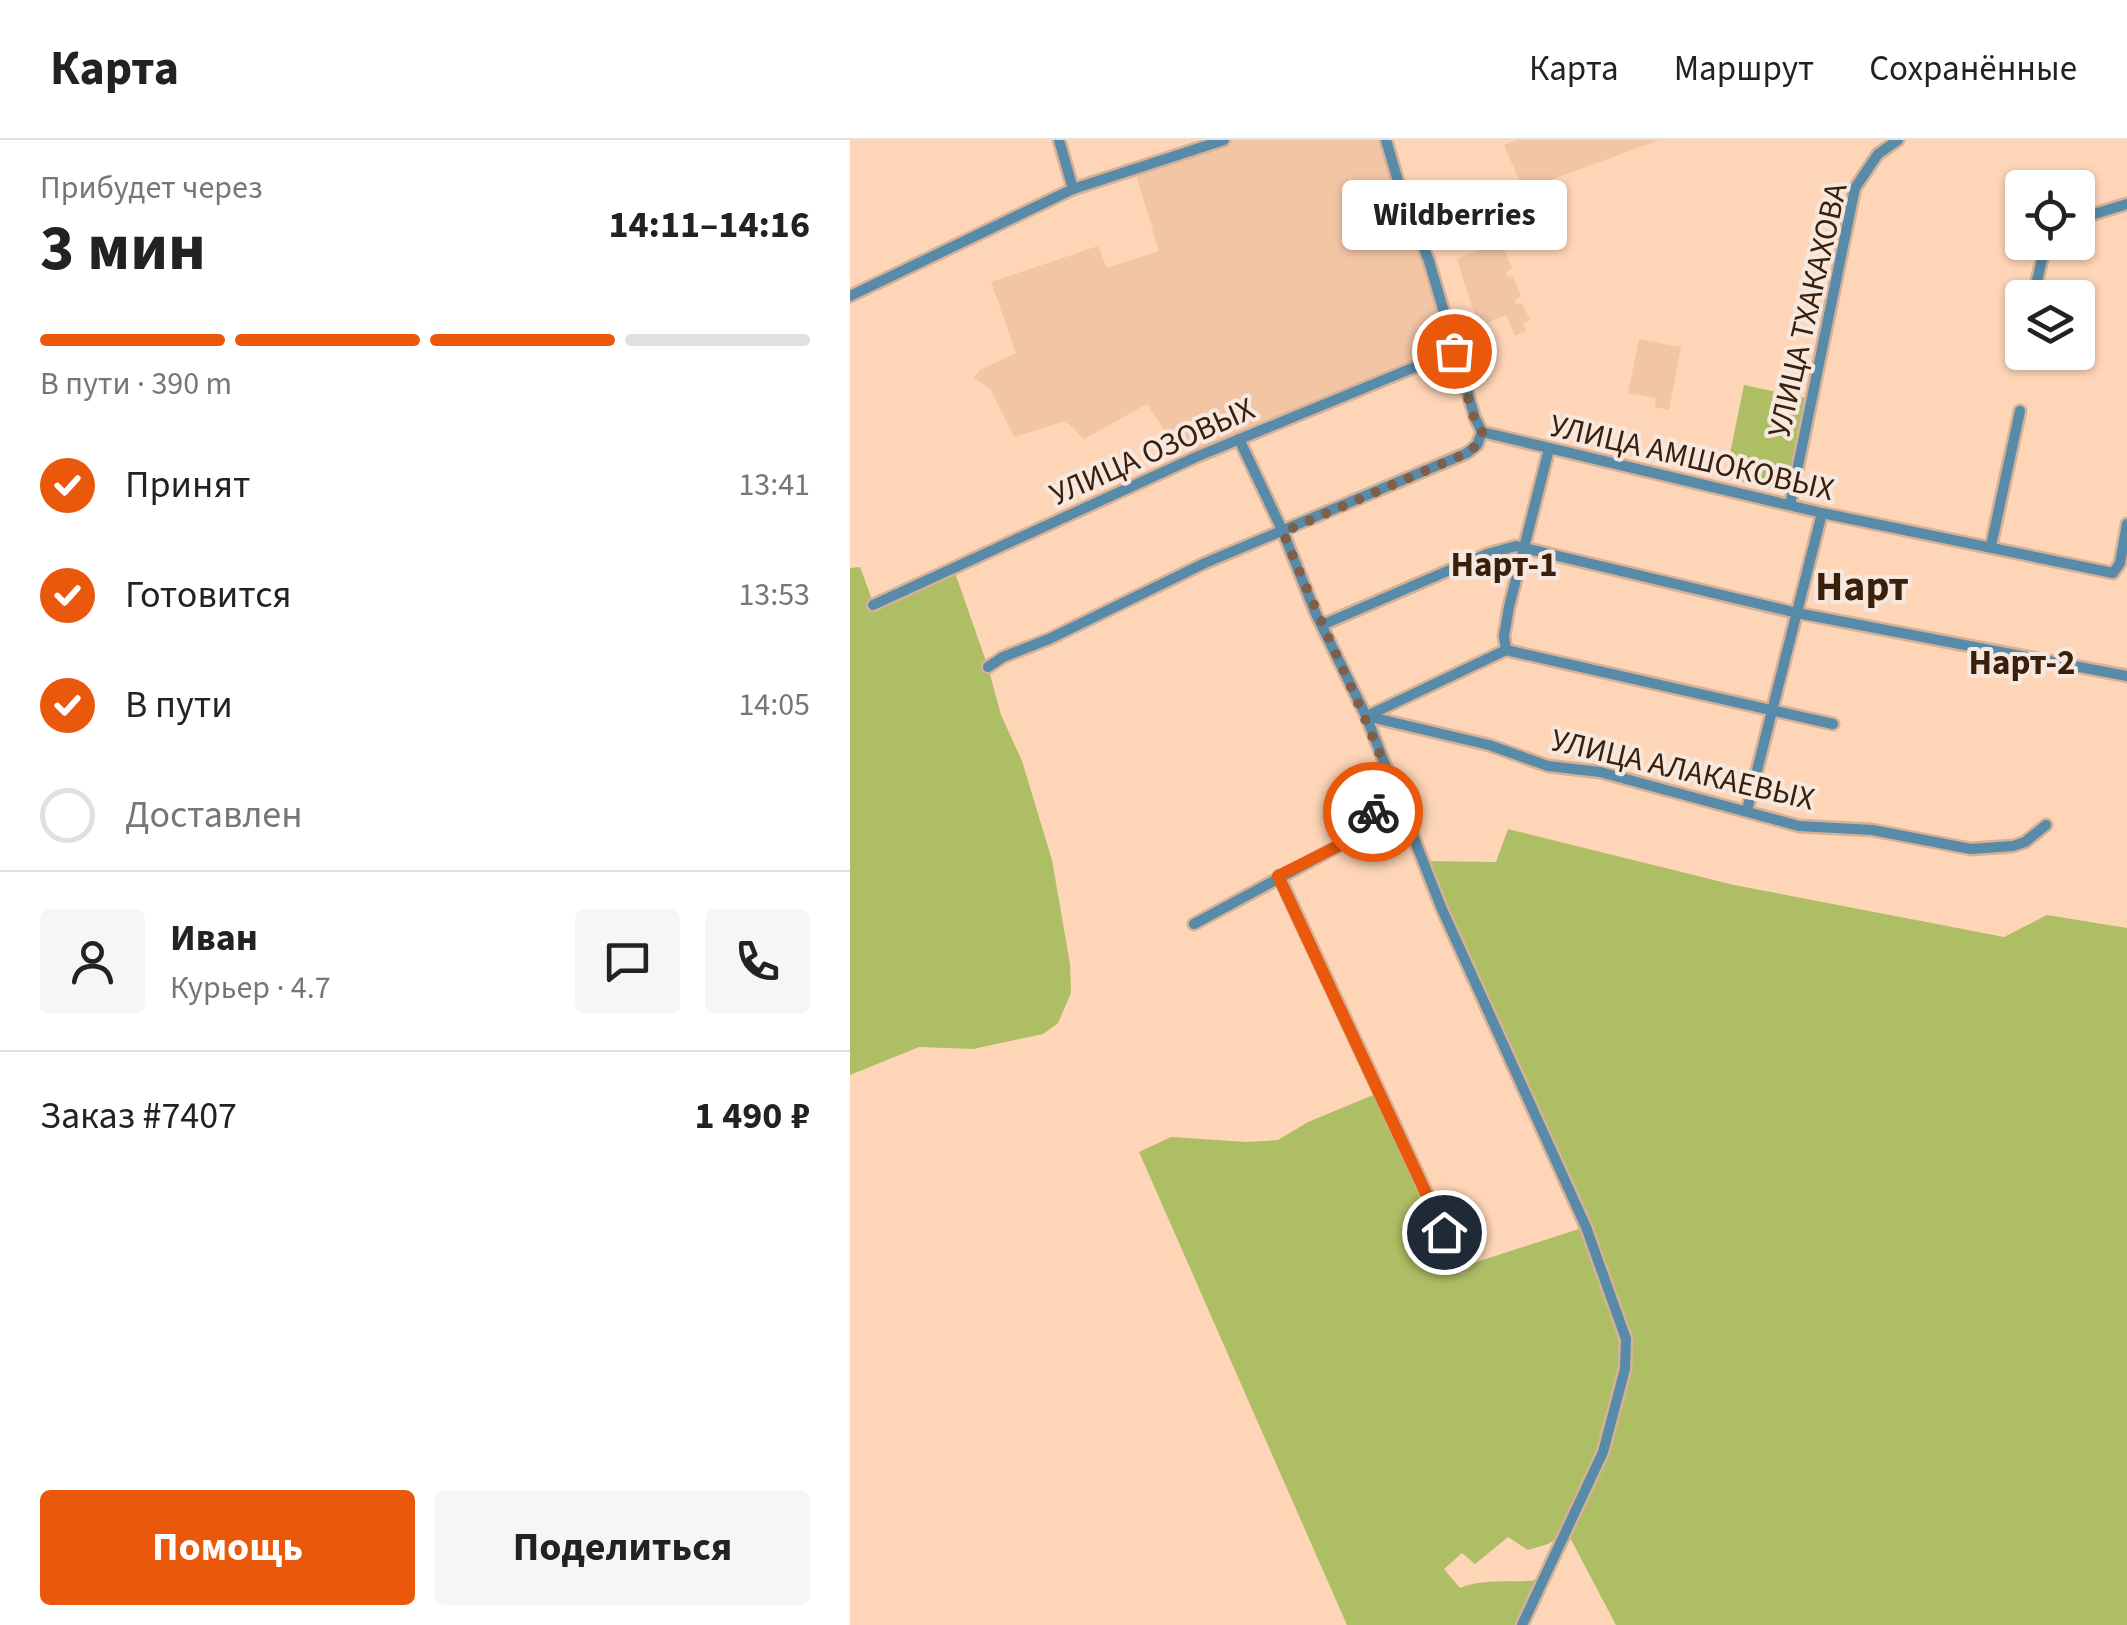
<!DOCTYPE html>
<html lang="ru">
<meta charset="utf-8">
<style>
body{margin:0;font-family:"Source Sans 3",sans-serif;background:#f6f6f6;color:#222;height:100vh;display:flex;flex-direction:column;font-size:38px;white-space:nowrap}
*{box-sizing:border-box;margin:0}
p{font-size:32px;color:#767676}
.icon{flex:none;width:55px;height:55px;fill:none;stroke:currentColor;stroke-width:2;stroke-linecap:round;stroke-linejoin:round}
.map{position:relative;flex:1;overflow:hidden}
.drawer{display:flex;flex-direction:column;background:#fff;width:850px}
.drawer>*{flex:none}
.controls{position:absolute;left:1155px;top:30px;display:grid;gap:20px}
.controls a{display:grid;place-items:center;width:90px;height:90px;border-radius:10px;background:#fff;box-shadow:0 2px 8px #0004;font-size:50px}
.pin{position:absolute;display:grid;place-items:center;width:85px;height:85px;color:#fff;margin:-42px;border:5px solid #fff;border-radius:50%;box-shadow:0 2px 10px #0007}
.courier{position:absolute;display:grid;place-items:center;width:100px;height:100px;margin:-50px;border:8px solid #ea580c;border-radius:50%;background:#fff;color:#222;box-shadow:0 2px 12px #0007}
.bubble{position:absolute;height:70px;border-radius:10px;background:#fff;box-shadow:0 2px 8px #0004;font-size:32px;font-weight:700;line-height:70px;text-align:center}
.summary em{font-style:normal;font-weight:700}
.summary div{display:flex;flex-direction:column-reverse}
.summary{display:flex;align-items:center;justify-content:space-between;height:170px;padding:0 40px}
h1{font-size:65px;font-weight:700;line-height:75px}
.bar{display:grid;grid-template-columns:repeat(4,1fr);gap:15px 10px;align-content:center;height:120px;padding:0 40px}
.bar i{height:12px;border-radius:8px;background:#e0e0e0}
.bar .selected{background:#ea580c}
.bar p{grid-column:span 4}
.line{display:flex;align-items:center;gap:25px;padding:0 40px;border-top:2px solid #e0e0e0}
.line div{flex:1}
.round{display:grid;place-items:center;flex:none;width:105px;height:105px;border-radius:10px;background:#f6f6f6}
ol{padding:0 40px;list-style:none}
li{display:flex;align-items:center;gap:30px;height:110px}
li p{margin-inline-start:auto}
li .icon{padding:10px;border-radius:50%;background:#ea580c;color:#fff;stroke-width:4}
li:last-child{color:#767676}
li i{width:55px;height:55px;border:5px solid #e0e0e0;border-radius:50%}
.button{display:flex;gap:20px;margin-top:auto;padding:20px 40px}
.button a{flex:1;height:115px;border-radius:10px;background:#ea580c;color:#fff;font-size:40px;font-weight:700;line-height:115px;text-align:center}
.button a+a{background:#f6f6f6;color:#222}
header{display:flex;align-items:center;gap:60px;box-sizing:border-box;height:140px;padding:0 50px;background:#fff;border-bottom:2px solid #e0e0e0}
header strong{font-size:48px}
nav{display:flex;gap:55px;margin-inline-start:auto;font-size:35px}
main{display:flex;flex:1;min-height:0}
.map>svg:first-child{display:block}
.built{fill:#f2c5a5}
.green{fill:#aebe64}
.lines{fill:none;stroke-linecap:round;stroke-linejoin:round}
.minor-casing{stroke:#d7b195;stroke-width:15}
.minor{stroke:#588aa9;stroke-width:10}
.done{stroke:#7f5f47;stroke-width:10;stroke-dasharray:0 18}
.route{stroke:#ea580c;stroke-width:12}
.labels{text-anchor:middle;stroke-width:8;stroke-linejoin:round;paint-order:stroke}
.street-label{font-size:32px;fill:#3a200b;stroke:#f6e8de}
.neighbourhood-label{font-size:35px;font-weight:bold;fill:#3a200b;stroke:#f6e8de}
.district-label{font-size:42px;font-weight:bold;fill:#3a200b;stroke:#f6e8de}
</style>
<header>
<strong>Карта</strong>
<nav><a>Карта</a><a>Маршрут</a><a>Сохранённые</a></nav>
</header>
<main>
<section class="drawer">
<div class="summary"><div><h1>3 мин</h1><p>Прибудет через</p></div><em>14:11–14:16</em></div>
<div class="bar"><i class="selected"></i><i class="selected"></i><i class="selected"></i><i></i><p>В пути · 390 m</p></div>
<ol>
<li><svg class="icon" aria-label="check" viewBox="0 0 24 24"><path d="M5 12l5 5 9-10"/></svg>Принят<p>13:41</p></li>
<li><svg class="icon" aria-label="check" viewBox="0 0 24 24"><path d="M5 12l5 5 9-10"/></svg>Готовится<p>13:53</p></li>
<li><svg class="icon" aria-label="check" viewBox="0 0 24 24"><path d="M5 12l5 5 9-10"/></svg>В пути<p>14:05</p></li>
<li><i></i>Доставлен</li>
</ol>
<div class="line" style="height:180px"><a class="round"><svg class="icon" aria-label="person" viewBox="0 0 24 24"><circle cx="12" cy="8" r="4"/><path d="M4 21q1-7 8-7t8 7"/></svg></a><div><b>Иван</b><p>Курьер · 4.7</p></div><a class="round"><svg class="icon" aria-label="chat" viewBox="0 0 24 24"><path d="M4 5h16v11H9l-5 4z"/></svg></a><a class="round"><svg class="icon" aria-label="phone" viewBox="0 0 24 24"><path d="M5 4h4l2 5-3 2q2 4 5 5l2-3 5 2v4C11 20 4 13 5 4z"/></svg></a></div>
<div class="line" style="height:130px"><div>Заказ #7407</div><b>1 490 ₽</b></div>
<div class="button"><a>Помощь</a><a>Поделиться</a></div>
</section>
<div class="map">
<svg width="1277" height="1485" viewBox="0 0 1277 1485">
<rect width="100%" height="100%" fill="#fed5b7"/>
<g class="built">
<path d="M374 0H536L604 211 346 317 336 300 324 305 297 264 234 299 219 284 212 282 164 297 140 249 124 238 130 230 166 213 141 142 248 106 257 128 309 111 284 28Z"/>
<path d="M667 0H809L687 45 695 66 682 71 654 5Z"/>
<path d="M646 103 649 108 653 107 662 128 656 132 658 137 663 136 671 156 665 160 666 164 672 163 680 180 673 183 676 191 665 196 656 175 632 185 621 165 607 119Z"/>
<path d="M789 199 831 207 819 270 805 267 806 258 778 253Z"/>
</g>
<g class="green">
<path d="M894 245 955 258 936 351 875 338Z"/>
<path d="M10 427 24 465 103 427 138 527 151 575 172 621 202 720 220 824 221 853 208 883 193 894 123 909 69 907 0 935V428Z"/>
<path d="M658 689 884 745 1154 797 1197 775 1277 788V1485H766L717 1392 698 1404 678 1410 658 1397 625 1424 612 1413 594 1429 610 1448C631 1438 663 1443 688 1440L666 1485H497L289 1012 321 997 397 1002 428 1000 458 982 528 953 611 1127 735 1087 575 721 646 722Z"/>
</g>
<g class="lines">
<g class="minor-casing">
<g id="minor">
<path d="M209 0 223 49"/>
<path d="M536 0 552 55 579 121 625 278 632 292"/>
<path d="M1228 79 1277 64"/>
<path d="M0 156 223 49 374 0"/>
<path d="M1183 158 1196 102"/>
<path d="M632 292 972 373 1263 433 1270 423 1277 384"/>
<path d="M389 299 433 392 466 474 516 576 591 767 736 1087 776 1199 775 1229 753 1312 672 1485"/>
<path d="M940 365 1005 48 1028 14 1048 0"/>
<path d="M1141 406 1170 271"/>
<path d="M23 465 346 317 604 211"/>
<path d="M472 485 637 414 666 406 947 473 1277 536"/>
<path d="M656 510 654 496 659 467 699 309"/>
<path d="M138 527 153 517 199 499 355 423 617 313 627 305 632 292"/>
<path d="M516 576 639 605 698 626 750 632 949 686 1022 690 1121 709 1163 706 1175 702 1196 685"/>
<path d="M517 576 656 510 983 584"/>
<path d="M897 670 972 373"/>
<path d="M429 736 611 1127"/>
<path d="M344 784 494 703 545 653"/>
</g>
</g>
<use href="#minor" class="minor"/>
</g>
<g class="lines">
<path class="done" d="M523 672 545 653C512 564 468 480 433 392L617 313 627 305 632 292 624 278 604 211"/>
<path class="route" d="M523 672 494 703 428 736 594 1092"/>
</g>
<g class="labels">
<g class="street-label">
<text transform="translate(957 170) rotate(-77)" y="11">УЛИЦА ТХАКАХОВА</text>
<text transform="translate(302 311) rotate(-24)" y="11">УЛИЦА ОЗОВЫХ</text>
<text transform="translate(842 317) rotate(13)" y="11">УЛИЦА АМШОКОВЫХ</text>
<text transform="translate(833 629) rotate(13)" y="11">УЛИЦА АЛАКАЕВЫХ</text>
</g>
<g class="neighbourhood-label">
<text x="654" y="436">Нарт-1</text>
<text x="1172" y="534">Нарт-2</text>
</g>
<g class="district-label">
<text x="1012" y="460">Нарт</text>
</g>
</g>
</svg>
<div class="controls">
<a><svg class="icon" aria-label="locate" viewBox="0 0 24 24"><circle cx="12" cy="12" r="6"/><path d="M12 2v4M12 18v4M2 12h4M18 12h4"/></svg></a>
<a><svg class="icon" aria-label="layers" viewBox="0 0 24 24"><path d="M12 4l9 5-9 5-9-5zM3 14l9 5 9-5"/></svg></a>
</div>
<div class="pin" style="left:604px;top:211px;background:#ea580c"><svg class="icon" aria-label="bag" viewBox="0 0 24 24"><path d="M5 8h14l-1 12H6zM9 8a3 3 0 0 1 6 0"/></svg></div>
<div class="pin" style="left:594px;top:1092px;background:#1f2937"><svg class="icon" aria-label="home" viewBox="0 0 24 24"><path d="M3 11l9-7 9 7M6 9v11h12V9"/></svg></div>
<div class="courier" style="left:523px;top:672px"><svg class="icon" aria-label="bike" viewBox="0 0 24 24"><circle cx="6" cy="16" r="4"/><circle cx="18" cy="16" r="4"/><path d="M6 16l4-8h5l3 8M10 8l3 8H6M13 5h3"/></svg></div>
<div class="bubble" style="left:492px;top:40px;width:225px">Wildberries</div>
</div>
</main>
